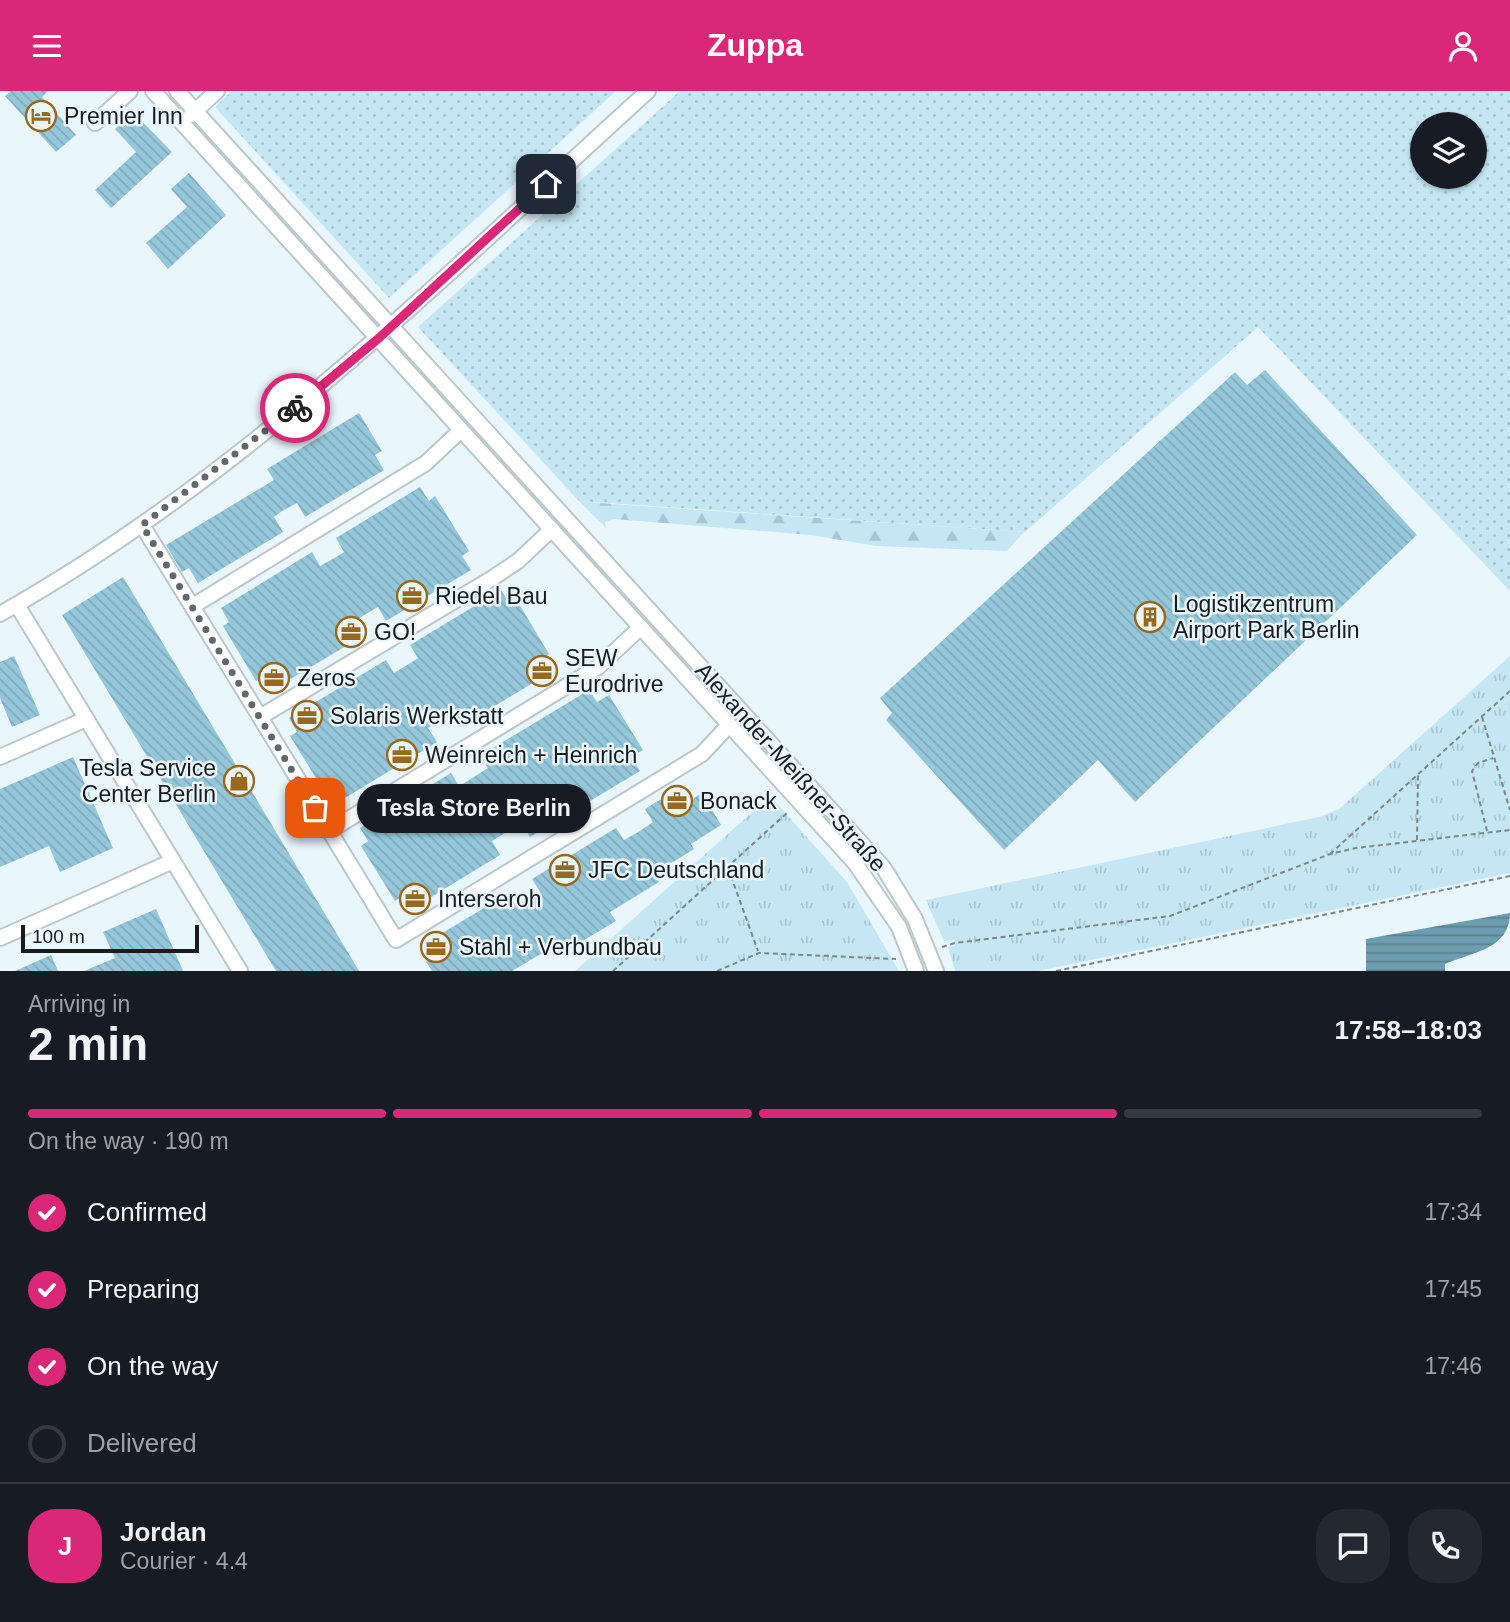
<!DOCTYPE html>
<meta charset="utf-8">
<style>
body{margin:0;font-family:Arial,sans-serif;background:#242831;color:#f1f3f6;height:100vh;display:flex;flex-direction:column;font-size:26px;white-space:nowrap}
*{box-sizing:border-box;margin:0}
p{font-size:23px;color:#9ea1a6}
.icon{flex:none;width:38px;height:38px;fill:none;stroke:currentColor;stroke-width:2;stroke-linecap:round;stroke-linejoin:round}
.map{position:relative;height:880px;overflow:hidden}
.drawer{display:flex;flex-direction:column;background:#171b24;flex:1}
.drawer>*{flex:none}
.controls{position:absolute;left:1410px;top:21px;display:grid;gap:14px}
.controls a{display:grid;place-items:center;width:77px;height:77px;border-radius:50%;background:#171b24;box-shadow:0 2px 5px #0004;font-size:35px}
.scale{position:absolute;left:21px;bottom:18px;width:178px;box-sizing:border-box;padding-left:7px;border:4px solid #171c1e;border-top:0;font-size:19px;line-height:24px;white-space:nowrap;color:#171c1e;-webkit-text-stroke:5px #e9f6fc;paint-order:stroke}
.pin{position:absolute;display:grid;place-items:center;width:60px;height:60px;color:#fff;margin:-30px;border-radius:14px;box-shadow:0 4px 10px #0006}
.courier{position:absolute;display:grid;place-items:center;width:70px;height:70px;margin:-35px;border:5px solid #db2777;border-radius:50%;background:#fff;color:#222;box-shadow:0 2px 9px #0007}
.bubble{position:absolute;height:49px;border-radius:24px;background:#171b24;box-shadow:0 2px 5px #0004;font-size:23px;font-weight:700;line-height:49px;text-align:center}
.headline em{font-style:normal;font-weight:700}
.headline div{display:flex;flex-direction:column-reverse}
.headline{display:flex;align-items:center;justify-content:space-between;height:119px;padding:0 28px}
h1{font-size:46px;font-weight:700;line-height:52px}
.bar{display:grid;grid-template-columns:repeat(4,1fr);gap:10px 7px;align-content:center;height:84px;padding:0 28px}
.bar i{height:9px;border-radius:5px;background:#363941}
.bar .active{background:#db2777}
.bar p{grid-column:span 4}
.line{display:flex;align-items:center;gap:18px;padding:0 28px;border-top:2px solid #363941}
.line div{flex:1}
.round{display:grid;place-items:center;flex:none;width:74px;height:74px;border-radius:28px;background:#242831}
ol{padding:0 28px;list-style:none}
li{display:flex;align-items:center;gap:21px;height:77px}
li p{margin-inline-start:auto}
li .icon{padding:7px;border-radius:50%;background:#db2777;color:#fff;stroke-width:4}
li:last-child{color:#9ea1a6}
li i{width:38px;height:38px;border:4px solid #363941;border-radius:50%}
header{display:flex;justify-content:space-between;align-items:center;height:91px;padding:0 28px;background:#db2777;color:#fff;font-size:32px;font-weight:700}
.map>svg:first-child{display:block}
.grass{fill:url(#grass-dots);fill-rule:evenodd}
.forest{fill:url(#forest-firs)}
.park{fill:url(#park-tufts)}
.water{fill:url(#water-rules)}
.building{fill:url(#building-back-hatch)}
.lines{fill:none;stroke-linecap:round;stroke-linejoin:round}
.minor-casing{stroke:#bac7cc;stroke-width:18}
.path{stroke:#7d868a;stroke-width:2;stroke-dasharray:5 3.5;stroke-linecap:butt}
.minor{stroke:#fff;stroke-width:14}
.done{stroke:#60686c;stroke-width:7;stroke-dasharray:0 12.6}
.route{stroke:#db2777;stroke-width:9}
.labels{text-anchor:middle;stroke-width:5;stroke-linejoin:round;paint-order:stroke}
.poi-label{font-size:23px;fill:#171c1e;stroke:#e9f6fc;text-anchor:start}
.street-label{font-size:23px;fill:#171c1e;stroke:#e9f6fc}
</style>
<header><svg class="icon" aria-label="menu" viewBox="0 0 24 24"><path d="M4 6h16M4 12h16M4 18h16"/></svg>Zuppa<svg class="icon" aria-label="person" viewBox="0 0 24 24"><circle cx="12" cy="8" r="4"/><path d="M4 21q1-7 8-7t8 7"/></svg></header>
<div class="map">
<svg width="1510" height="880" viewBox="0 0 1510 880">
<defs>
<pattern id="grass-dots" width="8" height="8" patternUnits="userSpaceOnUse" patternTransform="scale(1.75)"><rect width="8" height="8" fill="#c5e7f4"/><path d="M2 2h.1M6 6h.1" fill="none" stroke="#a8c6d1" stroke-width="1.8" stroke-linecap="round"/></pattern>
<pattern id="forest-firs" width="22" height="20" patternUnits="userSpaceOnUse" patternTransform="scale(1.75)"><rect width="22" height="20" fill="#c5e7f4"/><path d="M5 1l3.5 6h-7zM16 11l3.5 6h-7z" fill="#a8c6d1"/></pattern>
<pattern id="park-tufts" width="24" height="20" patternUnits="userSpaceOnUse" patternTransform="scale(1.75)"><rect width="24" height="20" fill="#c5e7f4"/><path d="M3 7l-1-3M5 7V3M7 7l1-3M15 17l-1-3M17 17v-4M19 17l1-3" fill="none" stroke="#a8c6d1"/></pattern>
<pattern id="water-rules" width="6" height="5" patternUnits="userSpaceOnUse" patternTransform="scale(1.75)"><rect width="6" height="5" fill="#6d9eb0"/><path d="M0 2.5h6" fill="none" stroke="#59808f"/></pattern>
<pattern id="building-back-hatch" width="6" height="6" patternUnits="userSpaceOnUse" patternTransform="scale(1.75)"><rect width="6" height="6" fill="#95c7da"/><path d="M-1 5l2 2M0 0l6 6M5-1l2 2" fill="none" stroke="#80aabb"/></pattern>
</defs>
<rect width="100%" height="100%" fill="#e9f6fc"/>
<g class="grass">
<path d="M232 0H616L389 207 215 16Z"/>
<path d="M680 0H1510V500L1258 236 1025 441 579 410 418 236ZM1423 33H1475V86H1423Z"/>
</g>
<path class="forest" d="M579 410 612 413 1024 441 1007 460 876 455 811 444 614 428 605 431 606 437Z"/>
<g class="park">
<path d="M1510 565V782L1038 880H955L948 856 955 855 954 849 944 850 926 809 1319 726 1339 718Z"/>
<path d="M770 705 847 791 899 880H575Z"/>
</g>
<path class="water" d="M1510 822C1510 858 1473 861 1445 873V880H1366V848Z"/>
<g class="building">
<path d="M11 0H48L42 6 76 44 56 61 5 5Z"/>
<path d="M133 21 172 61 111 117 95 99 136 61 115 38Z"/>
<path d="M189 82 226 124 168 178 146 152 187 116 171 98Z"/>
<path d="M1265 279 1417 444 1135 711 1098 669 1004 759 886 629 892 622 880 607 1235 281 1247 294Z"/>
<path d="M359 322 382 360 375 364 384 379 305 426 297 412 282 420 274 426 283 441 198 492 189 477 182 481 166 454 274 389 267 378Z"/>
<path d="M420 396 429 410 435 405 469 460 462 465 471 479 386 530 378 516 354 530 363 545 272 599 264 585 256 590 223 535 229 531 221 517 312 461 320 475 338 465 344 461 336 447Z"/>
<path d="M123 486 294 771 359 880H276L62 524Z"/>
<path d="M501 499 509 512 516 508 549 563 543 567 551 581 460 636 452 622 435 633 428 637 437 651 340 710 331 696 324 700 290 645 297 641 289 627 386 569 394 582 412 571 418 567 410 554Z"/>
<path d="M14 565 40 624 12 636 0 607V571Z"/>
<path d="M589 599 597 611 609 604 643 659 631 666 640 680 530 746 522 733 510 739 492 750 500 764 410 819 402 805 395 810 361 755 368 750 360 737 451 682 459 695 466 691 488 677 480 665Z"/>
<path d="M73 666 113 757 60 781 49 755 0 776V698Z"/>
<path d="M681 696 689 710 702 702 721 734 691 753 694 758 654 783 659 791 610 821 616 830 566 860 561 851 512 880H432L426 871 432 867 424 853 509 802 516 815 523 811 540 801 532 788 616 737 624 749 640 740 653 731 645 718Z"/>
<path d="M156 818 183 880H84L115 867 103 841Z"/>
<path d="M51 864 58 880H15Z"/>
</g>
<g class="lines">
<g class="minor-casing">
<g id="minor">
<path d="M153 0 855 772 899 836 916 880"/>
<path d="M177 0 883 776 915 828 936 880"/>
<path d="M191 24 217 0"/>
<path d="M95 32 130 0"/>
<path d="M142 434 260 626 491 488 518 470 552 438"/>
<path d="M17 514 240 880"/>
<path d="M193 515 426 372 461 339"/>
<path d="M0 523C244 386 442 187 648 0"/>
<path d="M260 626 396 849 702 663 729 634"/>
<path d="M0 666 86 628"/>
<path d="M329 740 598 576 641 536"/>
<path d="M0 847 173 770"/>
</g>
</g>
<g class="path">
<path d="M1482 626 1510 719"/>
<path d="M1487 740 1472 680 1478 672 1493 667"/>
<path d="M1417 749 1418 684"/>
<path d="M1330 763 1510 600"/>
<path d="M728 777 758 860"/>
<path d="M942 856 955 852 1170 825 1330 763 1356 757 1510 739"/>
<path d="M613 880 788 721"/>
<path d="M717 880 759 862 896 868"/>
<path d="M1056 880 1510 785"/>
</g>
<use href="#minor" class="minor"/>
</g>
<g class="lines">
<path class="done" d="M295 317 142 434 315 717"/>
<path class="route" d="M295 317 379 247 546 93"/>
</g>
<defs>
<g id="hotel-ring" transform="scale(1.575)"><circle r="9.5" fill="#e9f6fc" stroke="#99681b" stroke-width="1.5"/><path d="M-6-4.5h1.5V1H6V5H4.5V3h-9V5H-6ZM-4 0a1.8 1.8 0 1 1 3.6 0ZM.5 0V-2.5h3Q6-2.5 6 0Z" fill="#99681b"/></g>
<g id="office-ring" transform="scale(1.575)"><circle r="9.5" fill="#e9f6fc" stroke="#99681b" stroke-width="1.5"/><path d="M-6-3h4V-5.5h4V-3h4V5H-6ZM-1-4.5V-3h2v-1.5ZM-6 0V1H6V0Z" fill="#99681b"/></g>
<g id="building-ring" transform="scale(1.575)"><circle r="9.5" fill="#e9f6fc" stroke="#99681b" stroke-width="1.5"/><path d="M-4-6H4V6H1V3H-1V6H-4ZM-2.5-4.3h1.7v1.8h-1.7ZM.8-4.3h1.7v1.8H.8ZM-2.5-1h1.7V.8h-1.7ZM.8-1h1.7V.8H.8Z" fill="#99681b"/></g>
<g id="shop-ring" transform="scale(1.575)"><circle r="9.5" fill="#e9f6fc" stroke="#99681b" stroke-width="1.5"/><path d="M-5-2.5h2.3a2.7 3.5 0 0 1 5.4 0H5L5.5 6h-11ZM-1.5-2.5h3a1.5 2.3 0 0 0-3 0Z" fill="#99681b"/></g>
</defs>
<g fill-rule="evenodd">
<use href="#hotel-ring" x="41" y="25"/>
<use href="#office-ring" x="412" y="505"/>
<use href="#building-ring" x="1150" y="526"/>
<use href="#office-ring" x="351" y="541"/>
<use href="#office-ring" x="542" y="580"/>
<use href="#office-ring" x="274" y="587"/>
<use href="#office-ring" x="307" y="625"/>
<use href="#office-ring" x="402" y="664"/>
<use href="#shop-ring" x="239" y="690"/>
<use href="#office-ring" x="677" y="710"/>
<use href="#office-ring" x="565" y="779"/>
<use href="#office-ring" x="415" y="808"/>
<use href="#office-ring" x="436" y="856"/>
</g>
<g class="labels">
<g class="poi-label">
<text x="64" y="33">Premier Inn</text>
<text x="435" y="513">Riedel Bau</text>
<text x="1173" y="521">Logistikzentrum<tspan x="1173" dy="26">Airport Park Berlin</tspan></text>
<text x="374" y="549">GO!</text>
<text x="565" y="575">SEW<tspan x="565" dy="26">Eurodrive</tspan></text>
<text x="297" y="595">Zeros</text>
<text x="330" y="633">Solaris Werkstatt</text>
<text x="425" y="672">Weinreich + Heinrich</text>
<text x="216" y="685" text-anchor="end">Tesla Service<tspan x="216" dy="26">Center Berlin</tspan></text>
<text x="700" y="718">Bonack</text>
<text x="588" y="787">JFC Deutschland</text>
<text x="438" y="816">Interseroh</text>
<text x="459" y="864">Stahl + Verbundbau</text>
</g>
<g class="street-label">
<text transform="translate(791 676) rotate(48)" y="8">Alexander-Meißner-Straße</text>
</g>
</g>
</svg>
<div class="controls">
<a><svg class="icon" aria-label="layers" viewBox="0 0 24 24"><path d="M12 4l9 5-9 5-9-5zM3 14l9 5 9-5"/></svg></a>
</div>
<div class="scale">100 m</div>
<div class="pin" style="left:315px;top:717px;background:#ea580c"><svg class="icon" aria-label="bag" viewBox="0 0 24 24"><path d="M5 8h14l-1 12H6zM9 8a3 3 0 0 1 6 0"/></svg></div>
<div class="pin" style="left:546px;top:93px;background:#1f2937"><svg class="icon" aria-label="home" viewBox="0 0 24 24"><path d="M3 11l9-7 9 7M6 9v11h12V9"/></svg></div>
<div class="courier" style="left:295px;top:317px"><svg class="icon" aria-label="bike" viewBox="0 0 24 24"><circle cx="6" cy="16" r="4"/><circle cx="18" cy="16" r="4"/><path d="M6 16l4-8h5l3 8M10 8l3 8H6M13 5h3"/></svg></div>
<div class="bubble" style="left:357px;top:693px;width:234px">Tesla Store Berlin</div>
</div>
<section class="drawer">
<div class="headline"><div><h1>2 min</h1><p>Arriving in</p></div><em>17:58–18:03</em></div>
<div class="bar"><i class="active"></i><i class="active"></i><i class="active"></i><i></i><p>On the way · 190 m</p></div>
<ol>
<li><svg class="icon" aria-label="check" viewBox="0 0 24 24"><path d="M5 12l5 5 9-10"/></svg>Confirmed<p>17:34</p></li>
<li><svg class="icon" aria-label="check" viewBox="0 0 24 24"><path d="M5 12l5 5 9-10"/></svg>Preparing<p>17:45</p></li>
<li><svg class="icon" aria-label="check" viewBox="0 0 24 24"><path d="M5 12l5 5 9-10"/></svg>On the way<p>17:46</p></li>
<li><i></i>Delivered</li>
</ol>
<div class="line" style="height:126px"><b class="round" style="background:#db2777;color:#fff">J</b><div><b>Jordan</b><p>Courier · 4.4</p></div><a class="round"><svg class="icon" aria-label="chat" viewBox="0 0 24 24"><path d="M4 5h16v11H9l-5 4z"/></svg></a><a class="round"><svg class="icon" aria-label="phone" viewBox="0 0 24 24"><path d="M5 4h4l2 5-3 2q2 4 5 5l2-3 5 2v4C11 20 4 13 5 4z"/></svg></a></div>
</section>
